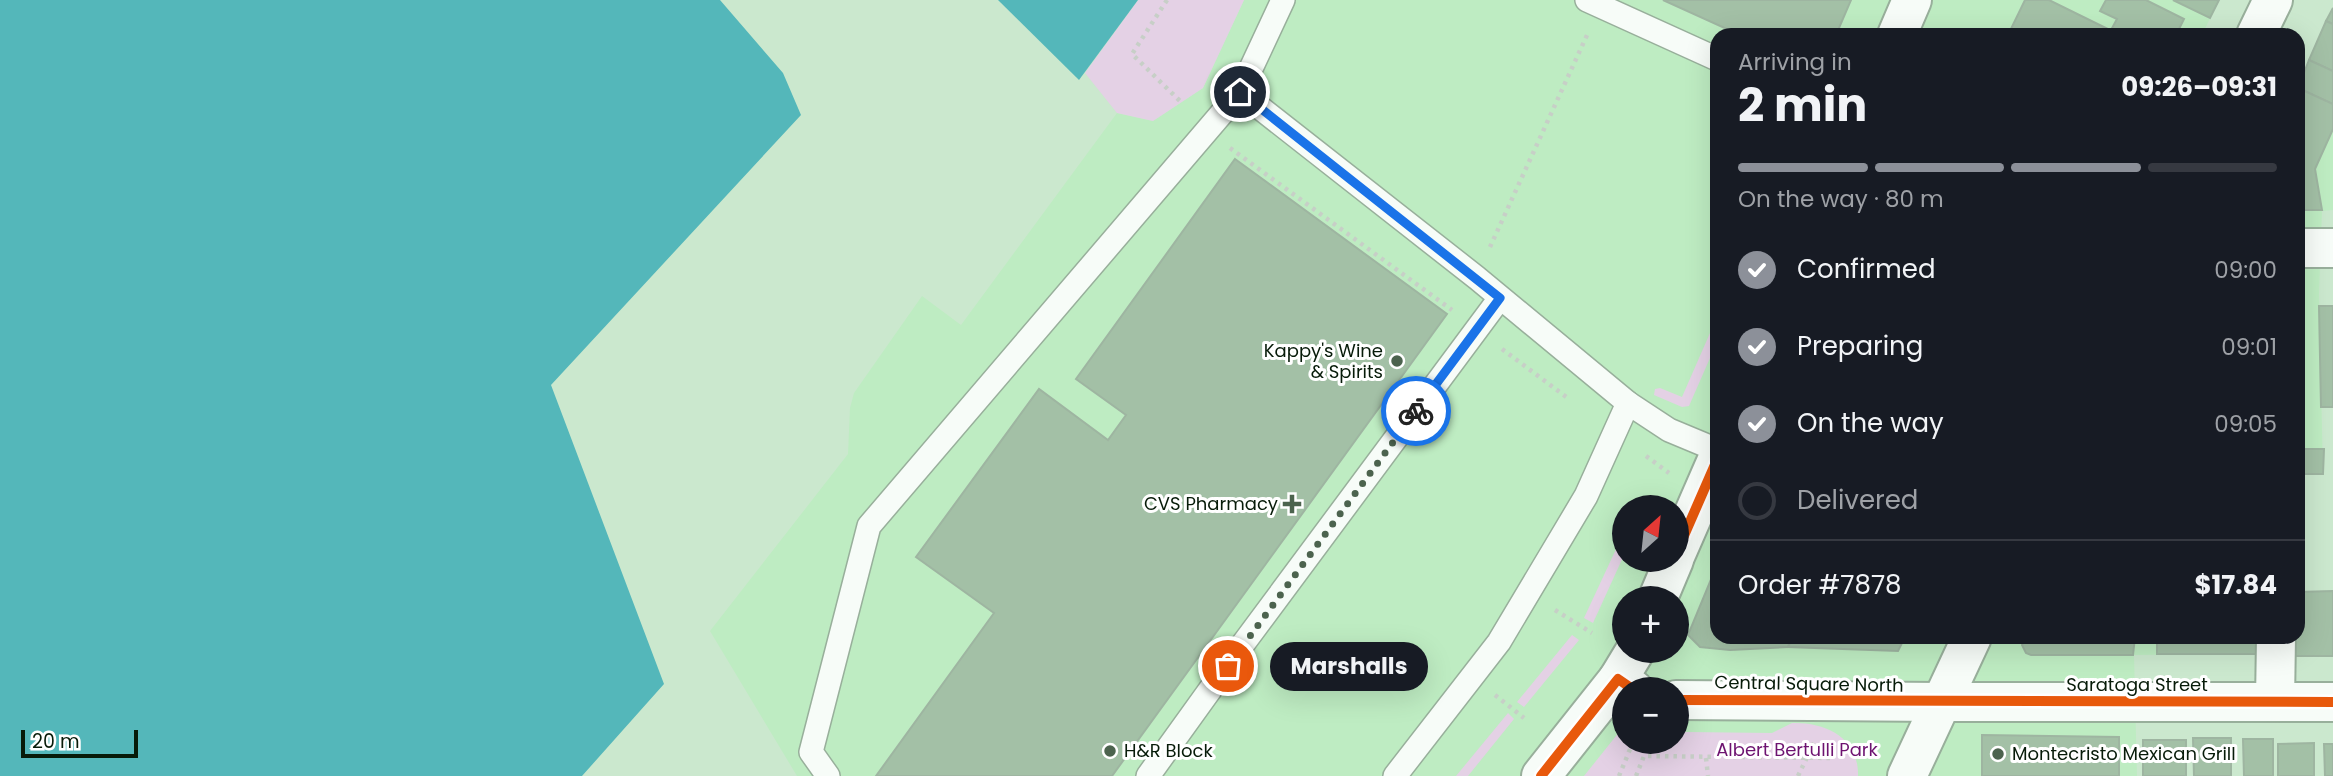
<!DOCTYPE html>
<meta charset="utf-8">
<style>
body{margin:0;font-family:Poppins,sans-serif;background:#242831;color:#f1f3f6;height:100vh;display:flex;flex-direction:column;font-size:26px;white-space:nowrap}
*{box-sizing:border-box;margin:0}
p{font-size:23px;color:#9ea1a6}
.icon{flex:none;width:38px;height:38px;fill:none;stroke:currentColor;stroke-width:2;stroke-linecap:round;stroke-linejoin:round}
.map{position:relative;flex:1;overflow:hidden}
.side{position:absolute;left:1710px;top:28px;width:595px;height:616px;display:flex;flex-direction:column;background:#171b24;border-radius:21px;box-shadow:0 7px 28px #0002}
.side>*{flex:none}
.needle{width:46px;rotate:27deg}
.tools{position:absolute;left:1612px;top:495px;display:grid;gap:14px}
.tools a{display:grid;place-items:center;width:77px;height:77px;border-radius:50%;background:#171b24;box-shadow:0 7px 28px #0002;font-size:35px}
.scale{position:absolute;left:21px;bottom:18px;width:117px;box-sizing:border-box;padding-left:7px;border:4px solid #071b09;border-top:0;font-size:19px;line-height:24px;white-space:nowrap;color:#071b09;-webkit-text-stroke:5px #fff;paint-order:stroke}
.pin{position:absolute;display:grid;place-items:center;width:60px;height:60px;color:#fff;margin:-30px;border:4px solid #fff;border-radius:50%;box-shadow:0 2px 7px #0007}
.courier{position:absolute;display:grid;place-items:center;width:70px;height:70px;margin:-35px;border:5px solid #1a73e8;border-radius:50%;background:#fff;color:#222;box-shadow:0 2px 9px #0007}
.bubble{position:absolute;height:49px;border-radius:24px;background:#171b24;box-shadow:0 7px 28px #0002;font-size:23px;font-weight:700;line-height:49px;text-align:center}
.overview em{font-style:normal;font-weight:700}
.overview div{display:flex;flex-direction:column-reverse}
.overview{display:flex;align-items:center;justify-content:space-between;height:119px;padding:0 28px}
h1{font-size:46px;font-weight:700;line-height:52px}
.bar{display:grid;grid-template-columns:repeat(4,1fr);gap:10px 7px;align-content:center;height:84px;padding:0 28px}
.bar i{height:9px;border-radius:5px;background:#363941}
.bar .active{background:#8c9099}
.bar p{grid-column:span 4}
.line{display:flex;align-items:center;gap:18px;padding:0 28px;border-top:2px solid #363941}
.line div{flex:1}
ol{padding:0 28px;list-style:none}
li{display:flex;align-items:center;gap:21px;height:77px}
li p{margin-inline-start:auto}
li .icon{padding:7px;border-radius:50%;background:#8c9099;color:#fff;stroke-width:4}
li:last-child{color:#9ea1a6}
li i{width:38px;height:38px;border:4px solid #363941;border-radius:50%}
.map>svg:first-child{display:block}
.built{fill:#beecc2;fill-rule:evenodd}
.green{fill:#e4d1e5}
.water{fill:#54b7ba}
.building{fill:#a3c0a6;stroke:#9eb5a1;stroke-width:2}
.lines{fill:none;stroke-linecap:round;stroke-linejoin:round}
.service-casing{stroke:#98af9b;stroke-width:26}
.minor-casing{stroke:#98af9b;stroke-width:42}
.secondary-casing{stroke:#98af9b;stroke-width:42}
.primary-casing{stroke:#98af9b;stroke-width:42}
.path{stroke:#c7cfc7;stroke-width:4.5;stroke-dasharray:3.5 5;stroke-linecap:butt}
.service{stroke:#f7fcf8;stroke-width:23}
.minor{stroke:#f7fcf8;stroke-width:38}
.secondary{stroke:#f7fcf8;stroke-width:38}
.primary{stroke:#f7fcf8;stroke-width:38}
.cycleway-casing{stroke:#fff;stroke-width:15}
.cycleway{stroke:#e8590c;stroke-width:10}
.done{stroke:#4c634e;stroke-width:7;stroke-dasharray:0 12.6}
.route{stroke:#1a73e8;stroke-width:9}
.poi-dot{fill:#4c634e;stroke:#fff;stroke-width:2.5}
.labels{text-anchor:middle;stroke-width:6;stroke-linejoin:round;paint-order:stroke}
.poi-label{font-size:18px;fill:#071b09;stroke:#fff;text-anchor:end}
.street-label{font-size:18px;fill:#071b09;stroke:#fff}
.park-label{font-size:18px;fill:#6d1370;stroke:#fff}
</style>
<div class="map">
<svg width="2333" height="776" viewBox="0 0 2333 776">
<rect width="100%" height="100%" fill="#cbe8ce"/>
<g class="built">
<path d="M1244 0H2219L2202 35H1717V637H2268V654L2134 655 2137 776H797L710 631 848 454 850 408 854 393 922 296 961 325 1117 113 1153 121 1203 88ZM1624 508H1676V560H1624ZM1624 598H1676V651H1624ZM1624 690H1676V742H1624Z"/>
<path d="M2298 88 2333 104V210L2322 211 2319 294 2323 474H2298Z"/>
</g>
<g class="green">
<path d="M1138 0H1244L1203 88 1153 121 1117 113 1085 73Z"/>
<path d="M1717 317V342L1689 406 1682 407 1654 395 1655 389 1660 388 1682 397Z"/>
<path d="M1624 532V555L1593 623 1584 618Z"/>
<path d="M1572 635 1579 640 1524 707 1517 702Z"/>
<path d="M1508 713 1514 719 1468 776H1456Z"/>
<path d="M1792 723C1826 722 1859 738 1858 776H1584L1624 726V742H1676L1677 728 1685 732 1772 733Z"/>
</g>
<g class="water">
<path d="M0 0H720L783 73 801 115 551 385 664 684 582 776H0Z"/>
<path d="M998 0H1138L1079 80Z"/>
</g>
<g class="building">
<path d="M1663 0H1851L1836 35H1740Z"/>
<path d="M2025 0H2049L2120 35H2008Z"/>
<path d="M2106 0H2146L2184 19 2176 35H2120L2111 30 2117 19 2100 11Z"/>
<path d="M2173 0H2219L2210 18Z"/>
<path d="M2333 8V24L2326 21Z"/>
<path d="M2326 21 2333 24V71L2309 60Z"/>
<path d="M2309 60 2333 71V104L2298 88Z"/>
<path d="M2298 88 2333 104V129L2315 169 2322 210H2298Z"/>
<path d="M1235 159 1447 314 1112 776H876L994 613 916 557 1039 389 1108 440 1126 415 1076 379Z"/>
<path d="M2319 306H2333V407H2321Z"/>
<path d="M2298 449H2324L2323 474H2298Z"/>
<path d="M1717 565V637H1793L1788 647 1730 650 1700 647 1688 635Z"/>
<path d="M2333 591V656H2289V637H2298V592Z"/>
<path d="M1793 637H1905L1898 651 1788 647Z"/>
<path d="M2135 637 2133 655H2031L2026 653 2022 645 2026 637Z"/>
<rect x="2157" y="637" width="111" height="17"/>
<path d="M1982 735 2119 737V776H1982Z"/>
<path d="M2193 738H2231V776H2194Z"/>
<path d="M2243 739H2273V776H2244Z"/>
<rect x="2143" y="740" width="43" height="36"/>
<path d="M2314 743V776H2278V744Z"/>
<path d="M2324 744H2333V776H2325Z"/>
</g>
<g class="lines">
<g class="service-casing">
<g id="service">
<path d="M1587 0 1717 59"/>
<path d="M1240 92 1477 278 1628 403 1669 430 1717 450"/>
<path d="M828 776 811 752 869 526 1240 92 1283 0"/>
<path d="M1148 776 1243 644 1500 298"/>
<path d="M1395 776 1499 642 1586 496 1628 403"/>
</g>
</g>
<g class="minor-casing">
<g id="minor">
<path d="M1897 35 1912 0"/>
<path d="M2298 248H2333"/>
<path d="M1676 554 1717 460"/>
<path d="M1658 598 1674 560"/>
<path d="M1618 679 1635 651"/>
<path d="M1941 702H2333"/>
<path d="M2275 702 2276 637"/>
</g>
</g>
<g class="secondary-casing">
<g id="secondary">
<path d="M1676 700 1941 702"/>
<path d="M1541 776 1618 679 1634 690"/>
</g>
</g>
<g class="primary-casing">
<g id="primary">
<path d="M2256 35 2273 0"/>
<path d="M1907 776 1972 637"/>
</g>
</g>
<g class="path">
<path d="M1167 0 1132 54 1181 102"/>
<path d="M1230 148 1452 310"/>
<path d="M1490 247 1588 33"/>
<path d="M1502 349 1569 399"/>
<path d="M1646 456 1669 473"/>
<path d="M1555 610 1592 633"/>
<path d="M1495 695 1524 718"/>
<path d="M1706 758 1708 776"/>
<path d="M1619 776 1633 742"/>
<path d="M1636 776 1644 756 1830 758"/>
<path d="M1798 776 1814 743"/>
</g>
<use href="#service" class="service"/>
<use href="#minor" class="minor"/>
<use href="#secondary" class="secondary"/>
<use href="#primary" class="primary"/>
<g class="cycleway-casing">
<g id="cycleway">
<path d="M1676 554 1717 460"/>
<path d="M1676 700 2333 702"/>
<path d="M1541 776 1618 679 1634 690"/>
</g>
</g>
<use href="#cycleway" class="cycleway"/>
</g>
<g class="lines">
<path class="done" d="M1228 666 1416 411"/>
<path class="route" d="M1240 92 1500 298 1416 411"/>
</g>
<g class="poi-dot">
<circle cx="1397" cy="361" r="7"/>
<path d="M1288.5 493.5h7v7h7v7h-7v7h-7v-7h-7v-7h7z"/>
<circle cx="1110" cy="751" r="7"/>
<circle cx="1998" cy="754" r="7"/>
</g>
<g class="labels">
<g class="poi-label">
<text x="1383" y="357">Kappy's Wine<tspan x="1383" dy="21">&amp; Spirits</tspan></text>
<text x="1278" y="510">CVS Pharmacy</text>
<text x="1124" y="757" text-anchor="start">H&amp;R Block</text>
<text x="2012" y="760" text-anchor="start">Montecristo Mexican Grill</text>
</g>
<g class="street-label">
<text transform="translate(1809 684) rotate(1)" y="6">Central Square North</text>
<text x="2137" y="691">Saratoga Street</text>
</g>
<g class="park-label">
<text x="1797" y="756">Albert Bertulli Park</text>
</g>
</g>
</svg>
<div class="tools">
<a><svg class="needle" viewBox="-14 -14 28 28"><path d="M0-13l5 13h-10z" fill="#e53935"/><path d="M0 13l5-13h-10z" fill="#9ea1a6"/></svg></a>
<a>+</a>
<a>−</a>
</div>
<div class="scale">20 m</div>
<div class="pin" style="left:1228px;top:666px;background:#ea580c"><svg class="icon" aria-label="bag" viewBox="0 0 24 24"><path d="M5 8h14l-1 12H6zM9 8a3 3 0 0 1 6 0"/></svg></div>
<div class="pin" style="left:1240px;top:92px;background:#1f2937"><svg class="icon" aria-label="home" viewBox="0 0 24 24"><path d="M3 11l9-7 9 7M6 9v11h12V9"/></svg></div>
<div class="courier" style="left:1416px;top:411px"><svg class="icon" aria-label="bike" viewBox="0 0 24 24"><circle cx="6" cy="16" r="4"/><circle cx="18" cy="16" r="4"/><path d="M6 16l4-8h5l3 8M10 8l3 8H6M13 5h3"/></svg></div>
<div class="bubble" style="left:1270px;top:642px;width:158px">Marshalls</div>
<section class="side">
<div class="overview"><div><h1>2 min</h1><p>Arriving in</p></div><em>09:26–09:31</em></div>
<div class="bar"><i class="active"></i><i class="active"></i><i class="active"></i><i></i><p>On the way · 80 m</p></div>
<ol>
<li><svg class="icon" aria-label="check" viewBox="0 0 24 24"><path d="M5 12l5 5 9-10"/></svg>Confirmed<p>09:00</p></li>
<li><svg class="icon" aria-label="check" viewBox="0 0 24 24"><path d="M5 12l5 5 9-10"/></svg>Preparing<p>09:01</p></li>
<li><svg class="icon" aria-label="check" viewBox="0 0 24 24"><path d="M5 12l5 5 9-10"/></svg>On the way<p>09:05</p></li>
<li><i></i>Delivered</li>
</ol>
<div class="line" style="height:91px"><div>Order #7878</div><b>$17.84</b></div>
</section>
</div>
